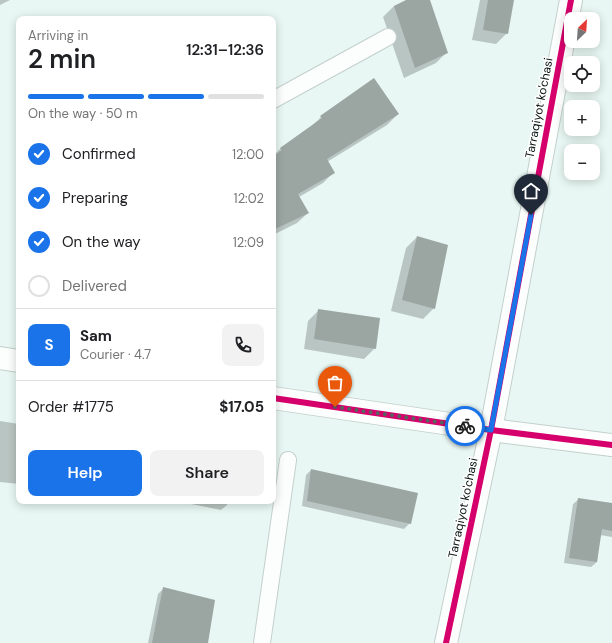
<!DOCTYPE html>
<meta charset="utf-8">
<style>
body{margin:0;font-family:"DM Sans",sans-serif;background:#f2f2f2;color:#202124;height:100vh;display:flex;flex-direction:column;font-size:15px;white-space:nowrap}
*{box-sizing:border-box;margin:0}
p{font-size:13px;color:#757577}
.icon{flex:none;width:22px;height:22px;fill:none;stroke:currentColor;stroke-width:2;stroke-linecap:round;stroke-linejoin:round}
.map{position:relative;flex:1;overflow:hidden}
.details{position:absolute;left:16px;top:16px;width:260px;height:488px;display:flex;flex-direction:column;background:#fff;border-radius:8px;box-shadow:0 2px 10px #0003}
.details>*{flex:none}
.needle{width:26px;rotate:25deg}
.controls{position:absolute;left:564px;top:12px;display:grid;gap:8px}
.controls a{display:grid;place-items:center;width:36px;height:36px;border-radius:8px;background:#fff;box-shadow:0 2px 10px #0003;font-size:20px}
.pin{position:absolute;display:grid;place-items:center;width:34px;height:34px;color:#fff;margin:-41px -17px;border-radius:50% 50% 50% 0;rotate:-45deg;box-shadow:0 0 4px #0007}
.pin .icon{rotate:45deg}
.courier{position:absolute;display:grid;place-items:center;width:40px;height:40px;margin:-20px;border:3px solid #1a73e8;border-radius:50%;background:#fff;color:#222;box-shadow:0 1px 5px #0007}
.head em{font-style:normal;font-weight:600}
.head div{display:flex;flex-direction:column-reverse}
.head{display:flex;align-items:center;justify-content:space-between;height:68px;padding:0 12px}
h1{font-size:26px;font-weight:600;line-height:30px}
.bar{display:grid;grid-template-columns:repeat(4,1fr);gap:6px 4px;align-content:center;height:48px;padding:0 12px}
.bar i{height:5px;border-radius:3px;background:#e0e0e0}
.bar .on{background:#1a73e8}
.bar p{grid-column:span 4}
.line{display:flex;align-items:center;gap:10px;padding:0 12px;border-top:1px solid #e0e0e0}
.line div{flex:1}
.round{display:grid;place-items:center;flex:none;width:42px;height:42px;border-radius:8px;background:#f2f2f2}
ol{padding:0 12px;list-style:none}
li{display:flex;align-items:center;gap:12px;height:44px}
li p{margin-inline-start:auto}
li .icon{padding:4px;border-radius:50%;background:#1a73e8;color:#fff;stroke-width:4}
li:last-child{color:#757577}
li i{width:22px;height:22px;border:2px solid #e0e0e0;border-radius:50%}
.primary-button{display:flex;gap:8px;margin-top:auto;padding:8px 12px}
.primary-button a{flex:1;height:46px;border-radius:8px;background:#1a73e8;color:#fff;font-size:16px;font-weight:600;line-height:46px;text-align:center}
.primary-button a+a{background:#f2f2f2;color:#202124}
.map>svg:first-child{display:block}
.shadow{fill:#0003}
.building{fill:#9ba6a2}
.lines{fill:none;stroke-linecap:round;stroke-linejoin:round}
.lane-casing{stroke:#c3d0cc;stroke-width:18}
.street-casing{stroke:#c3d0cc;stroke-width:24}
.lane{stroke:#fcfefd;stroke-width:16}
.street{stroke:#fcfefd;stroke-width:22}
.cycleway-casing{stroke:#fff;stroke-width:8}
.cycleway{stroke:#d6006c;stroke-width:6}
.done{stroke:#56635f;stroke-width:4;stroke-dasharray:0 7.2}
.route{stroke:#1a73e8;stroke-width:5}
.labels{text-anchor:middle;stroke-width:3;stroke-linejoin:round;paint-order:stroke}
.street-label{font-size:12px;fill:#071310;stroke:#fff}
</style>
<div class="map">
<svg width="612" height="643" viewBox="0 0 612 643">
<rect width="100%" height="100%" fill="#e8f7f3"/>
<g class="shadow">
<path d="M0 0H10L0 5Z"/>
<path d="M409 0H429L447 52 436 63 404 78 383 17 394 6Z"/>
<path d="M480 0H513L507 33 496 44 472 40Z"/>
<path d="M398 114 387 125 327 162 334 172 323 183 299 197 308 213 297 223 273 235V156L281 148 310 128 321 117Z"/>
<path d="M417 237 434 308 423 319 391 311 406 248Z"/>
<path d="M319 310 375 348 364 359 304 349 308 321Z"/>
<path d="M0 421 19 424V484L0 482Z"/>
<path d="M311 470 410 523 404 529 302 506 306 475Z"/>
<path d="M579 499 612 504V537L600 535 597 562 591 567 564 563 573 504Z"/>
<path d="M134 501H151L149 504Z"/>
<path d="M176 501H227V505L221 510Z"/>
<path d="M163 589 207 643H148L158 594Z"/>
</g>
<g class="building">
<path d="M406 0H430L448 53 415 68 394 6Z"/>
<path d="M488 0H514L508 34 483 30Z"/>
<path d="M374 78 399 114 327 159 335 173 298 194 309 213 273 230V152L275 155 282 150 280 148 322 118 320 116Z"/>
<path d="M417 236 448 245 435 309 402 300Z"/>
<path d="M318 309 380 318 376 349 314 339Z"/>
<path d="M311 469 418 493 411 524 307 501Z"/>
<path d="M578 498 612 503V531L602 529 597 562 569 558Z"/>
<path d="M163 587 215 600 208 643H152Z"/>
</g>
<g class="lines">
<g class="lane-casing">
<g id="lane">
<path d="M273 100 388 37"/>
<path d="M262 643 288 460"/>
</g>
</g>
<g class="street-casing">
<g id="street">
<path d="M0 358 19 361"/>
<path d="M273 398 491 430 612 445"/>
<path d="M446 643 491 430 571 0"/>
</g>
</g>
<use href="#lane" class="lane"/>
<use href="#street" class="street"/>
<g class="cycleway-casing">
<g id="cycleway">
<path d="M273 398 491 430 612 445"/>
<path d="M446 643 491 430 571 0"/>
</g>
</g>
<use href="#cycleway" class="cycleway"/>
</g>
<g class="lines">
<path class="done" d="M335 407 465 426"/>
<path class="route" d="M465 426 491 430 531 215"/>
</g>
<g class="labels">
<g class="street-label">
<text transform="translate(539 108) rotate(-79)" y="4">Tarraqiyot ko'chasi</text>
<text transform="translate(463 508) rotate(-78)" y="4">Tarraqiyot ko'chasi</text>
</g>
</g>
</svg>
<div class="controls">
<a><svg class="needle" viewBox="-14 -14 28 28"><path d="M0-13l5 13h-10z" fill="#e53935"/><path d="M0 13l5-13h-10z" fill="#757577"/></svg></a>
<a><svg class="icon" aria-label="locate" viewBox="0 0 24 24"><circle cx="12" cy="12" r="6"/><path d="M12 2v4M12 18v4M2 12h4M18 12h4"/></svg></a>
<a>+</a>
<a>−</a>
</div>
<div class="pin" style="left:335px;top:407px;background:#ea580c"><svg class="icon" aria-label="bag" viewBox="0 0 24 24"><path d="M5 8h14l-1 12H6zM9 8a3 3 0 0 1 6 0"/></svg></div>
<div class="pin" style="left:531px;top:215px;background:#1f2937"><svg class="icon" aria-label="home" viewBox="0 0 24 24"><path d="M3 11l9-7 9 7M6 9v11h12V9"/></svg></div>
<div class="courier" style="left:465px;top:426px"><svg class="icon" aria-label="bike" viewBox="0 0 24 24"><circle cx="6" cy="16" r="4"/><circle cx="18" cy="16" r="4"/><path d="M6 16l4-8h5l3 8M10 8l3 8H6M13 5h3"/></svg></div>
<section class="details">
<div class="head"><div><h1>2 min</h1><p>Arriving in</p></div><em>12:31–12:36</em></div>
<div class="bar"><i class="on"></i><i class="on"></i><i class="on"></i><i></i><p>On the way · 50 m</p></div>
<ol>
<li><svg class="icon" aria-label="check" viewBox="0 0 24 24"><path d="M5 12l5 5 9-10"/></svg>Confirmed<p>12:00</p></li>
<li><svg class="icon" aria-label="check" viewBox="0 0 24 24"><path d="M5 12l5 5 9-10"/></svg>Preparing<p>12:02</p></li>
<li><svg class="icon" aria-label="check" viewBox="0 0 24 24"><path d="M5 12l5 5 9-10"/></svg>On the way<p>12:09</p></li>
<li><i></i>Delivered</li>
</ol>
<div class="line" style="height:72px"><b class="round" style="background:#1a73e8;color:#fff">S</b><div><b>Sam</b><p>Courier · 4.7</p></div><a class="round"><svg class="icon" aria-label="phone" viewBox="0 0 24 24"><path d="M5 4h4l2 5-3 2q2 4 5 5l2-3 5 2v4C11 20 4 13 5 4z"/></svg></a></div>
<div class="line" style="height:52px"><div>Order #1775</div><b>$17.05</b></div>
<div class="primary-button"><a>Help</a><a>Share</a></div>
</section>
</div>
